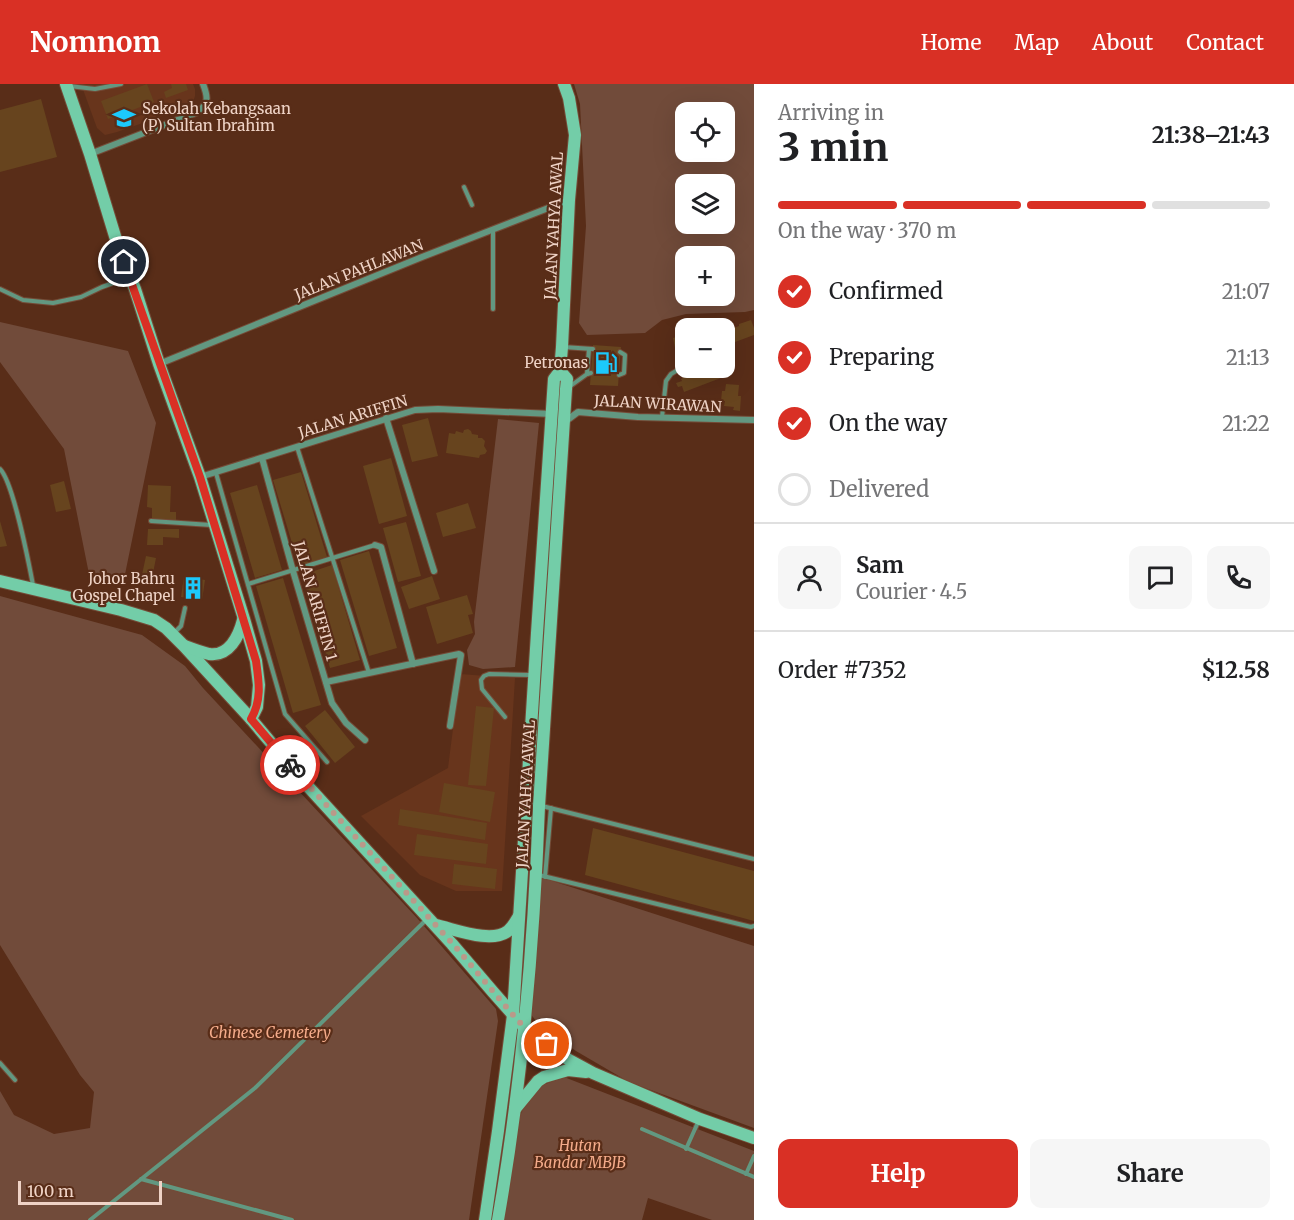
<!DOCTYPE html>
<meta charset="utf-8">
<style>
body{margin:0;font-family:Merriweather,serif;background:#f6f6f6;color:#202124;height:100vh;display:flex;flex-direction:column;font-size:22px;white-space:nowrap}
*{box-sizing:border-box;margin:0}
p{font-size:20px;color:#757577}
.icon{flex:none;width:33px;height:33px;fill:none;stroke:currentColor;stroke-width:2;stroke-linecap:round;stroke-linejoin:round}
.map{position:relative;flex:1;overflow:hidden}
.side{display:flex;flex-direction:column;background:#fff;width:540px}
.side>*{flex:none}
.controls{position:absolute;left:675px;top:18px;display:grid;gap:12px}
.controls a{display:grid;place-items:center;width:60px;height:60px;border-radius:12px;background:#fff;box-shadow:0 6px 24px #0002;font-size:30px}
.scale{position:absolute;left:18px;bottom:15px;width:144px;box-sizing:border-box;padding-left:6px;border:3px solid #efd3c6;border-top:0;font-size:16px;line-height:21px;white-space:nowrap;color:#efd3c6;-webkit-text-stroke:4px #592d18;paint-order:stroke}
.pin{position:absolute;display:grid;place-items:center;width:51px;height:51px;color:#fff;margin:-26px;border:3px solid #fff;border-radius:50%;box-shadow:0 2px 6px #0007}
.courier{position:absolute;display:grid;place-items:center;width:60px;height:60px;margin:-30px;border:4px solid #d93025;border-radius:50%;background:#fff;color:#222;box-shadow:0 2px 8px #0007}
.overview em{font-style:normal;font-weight:700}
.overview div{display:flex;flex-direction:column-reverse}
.overview{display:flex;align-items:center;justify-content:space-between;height:102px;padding:0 24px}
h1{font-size:39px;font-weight:700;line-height:45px}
.bar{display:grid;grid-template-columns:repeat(4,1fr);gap:9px 6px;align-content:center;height:72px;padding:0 24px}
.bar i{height:8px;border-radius:4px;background:#e0e0e0}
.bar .selected{background:#d93025}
.bar p{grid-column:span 4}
.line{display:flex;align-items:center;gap:15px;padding:0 24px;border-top:2px solid #e0e0e0}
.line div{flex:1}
.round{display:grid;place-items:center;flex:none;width:63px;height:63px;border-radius:12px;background:#f6f6f6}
ol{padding:0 24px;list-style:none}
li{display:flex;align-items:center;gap:18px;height:66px}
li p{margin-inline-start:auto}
li .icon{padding:6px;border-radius:50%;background:#d93025;color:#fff;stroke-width:4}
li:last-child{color:#757577}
li i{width:33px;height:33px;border:3px solid #e0e0e0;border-radius:50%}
.button{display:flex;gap:12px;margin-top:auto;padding:12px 24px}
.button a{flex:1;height:69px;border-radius:12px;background:#d93025;color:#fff;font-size:24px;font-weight:700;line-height:69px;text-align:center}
.button a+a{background:#f6f6f6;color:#202124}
header{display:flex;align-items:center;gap:36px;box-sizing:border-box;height:84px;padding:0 30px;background:#d93025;color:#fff}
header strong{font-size:28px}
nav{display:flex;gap:33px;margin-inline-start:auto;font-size:21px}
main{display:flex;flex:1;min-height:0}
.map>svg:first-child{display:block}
.built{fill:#68351c}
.green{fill:#714b3a;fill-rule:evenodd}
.building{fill:#67441e}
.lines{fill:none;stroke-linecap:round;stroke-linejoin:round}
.lane-casing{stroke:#744b37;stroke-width:6}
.street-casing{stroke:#744b37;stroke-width:8}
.secondary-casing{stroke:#744b37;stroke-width:14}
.lane{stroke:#629881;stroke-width:4}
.street{stroke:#629881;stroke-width:6}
.secondary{stroke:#73cda8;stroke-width:12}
.done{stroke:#ba9989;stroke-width:6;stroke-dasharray:0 10.8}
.route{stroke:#d93025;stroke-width:8}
.labels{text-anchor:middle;stroke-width:4.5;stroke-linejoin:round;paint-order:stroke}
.poi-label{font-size:15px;fill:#efd3c6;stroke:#592d18;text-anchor:end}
.street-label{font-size:15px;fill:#efd3c6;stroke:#592d18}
.park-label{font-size:15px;font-style:italic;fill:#f4ab8a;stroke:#592d18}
</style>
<header>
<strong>Nomnom</strong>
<nav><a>Home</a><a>Map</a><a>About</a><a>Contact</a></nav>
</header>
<main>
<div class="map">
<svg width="754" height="1136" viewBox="0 0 754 1136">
<rect width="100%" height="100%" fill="#592d18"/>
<g class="built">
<path d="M81 0H193L195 5V12L193 18 183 25 117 48 105 51 97 44Z"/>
<path d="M460 590 515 594 502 807H456L420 791 361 732 448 684Z"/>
</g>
<g class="green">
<path d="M574 0H754V226L745 228 686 230 662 236 645 249 587 251 579 239 586 142 580 20ZM724 28V68H686V28ZM724 100V140H686V100ZM686 172H724V212H686Z"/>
<path d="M0 238 128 267 156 339 123 500 90 495 64 365 0 278Z"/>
<path d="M498 335 539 339 515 583 483 585 469 581 467 566 475 550 474 538Z"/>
<path d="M0 512 142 551 185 582 203 604 417 834 496 925 498 937 469 1136H0V1007L14 1031 54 1050 90 1044 94 1008 80 991 0 861Z"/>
<path d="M540 793 754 862V1044L629 998 576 967 539 941 530 929Z"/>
<path d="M564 993 754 1067V1136H712L648 1114 642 1136H503L520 1032 532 1005Z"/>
</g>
<g class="building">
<path d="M147 0 154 18 108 35 101 17Z"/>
<path d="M171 0H186L188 6 166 14 164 8 172 4Z"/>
<path d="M41 15 57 73 0 88V26Z"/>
<path d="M751 236 754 244V251L735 258 731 245 739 242V240Z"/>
<path d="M709 237 711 244H686V276L680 277 679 268 676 269 673 254 680 252 678 244Z"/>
<path d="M593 261 621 263 618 302 590 301Z"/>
<path d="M699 284H723L726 292 684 308 682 302 678 303 676 299 682 297 681 295 683 294 682 290Z"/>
<path d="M726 300 739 301 738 312H741L740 327 733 326 734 323 724 322 725 317H721L722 307H725Z"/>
<path d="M428 334 438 372 412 378 402 341Z"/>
<path d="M468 345 471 347 472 350 478 351V354H482L485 357 484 362 487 367 485 370 480 371 479 374 446 369 449 349 455 350 456 347 463 349 464 346Z"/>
<path d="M391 374 407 432 379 440 363 382Z"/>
<path d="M301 388 327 473 299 482 273 396Z"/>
<path d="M64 397 71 425 56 428 50 401Z"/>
<path d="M148 401 171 402 170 428H176V436L152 435V424L147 423Z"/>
<path d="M257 401 282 486 255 494 230 409Z"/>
<path d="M468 419 476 444 443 453 436 429Z"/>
<path d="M0 437 7 462 0 463Z"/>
<path d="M406 438 421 492 398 498 383 444Z"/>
<path d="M148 445H179V454L163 453V461H147Z"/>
<path d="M369 467 397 564 369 572 340 476Z"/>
<path d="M146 472 156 474 153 489 167 492 166 500 151 497 150 502 140 500Z"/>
<path d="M332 481 360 576 330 584 302 491Z"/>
<path d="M184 492 205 496 202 516 181 513Z"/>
<path d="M432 492 440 515 409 525 401 503Z"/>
<path d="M283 494 321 621 293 629 256 502Z"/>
<path d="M467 511 473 530 468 531 473 549 437 560 426 523Z"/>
<path d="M476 622 494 624 486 702 468 701Z"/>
<path d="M325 626 355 663 335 679 305 642Z"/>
<path d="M444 699 495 708 490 738 439 728Z"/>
<path d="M400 725 487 739 485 756 398 741Z"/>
<path d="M593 744 754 787V837L585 791Z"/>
<path d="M417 750 488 760 486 780 414 771Z"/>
<path d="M454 780 497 785 495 805 452 800Z"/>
</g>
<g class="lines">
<g class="lane-casing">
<g id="lane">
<path d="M69 2 95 5 121 0"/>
<path d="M464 103 472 121"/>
<path d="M0 205 23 216 53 219 81 213 102 203 127 194"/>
<path d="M493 225V146"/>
<path d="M563 263 593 265"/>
<path d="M587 290 589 265"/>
<path d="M619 291 624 289 625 271 620 268"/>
<path d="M569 303 587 290 591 289"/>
<path d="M662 333 666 297 671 290 686 281"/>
<path d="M297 363 369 589"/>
<path d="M0 385C13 398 29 480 33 501"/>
<path d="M216 389 285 630 327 678"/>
<path d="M151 437 211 441"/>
<path d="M248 500 375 461"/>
<path d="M175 548 181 542 185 524"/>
<path d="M505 633 482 605 481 596 484 592 489 590 531 591"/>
<path d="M542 722 754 775"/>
<path d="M539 791 751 843 754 842"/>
<path d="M545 793 551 724"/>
<path d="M0 979 15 996"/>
<path d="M642 1045 754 1093"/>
<path d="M686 1065 699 1036"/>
<path d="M746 1090 754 1072"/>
<path d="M141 1095 292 1136"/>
<path d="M90 1136 255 1004 426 836"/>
</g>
</g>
<g class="street-casing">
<g id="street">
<path d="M90 70 198 28C209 19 208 13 203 0"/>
<path d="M159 280 422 173 569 116"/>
<path d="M386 334 434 487"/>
<path d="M566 337 578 328 638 333 754 336"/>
<path d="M262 374 293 487 332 619 346 639 365 656"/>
<path d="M200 393 415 326 438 325 552 330"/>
<path d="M375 461 381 463 413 580"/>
<path d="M326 598 459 570 461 571 450 642"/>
</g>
</g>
<g class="secondary-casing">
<g id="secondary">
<path d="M66 0 90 70 118 162 135 205 159 280 200 393 244 535 256 577 259 601 257 623 251 635"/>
<path d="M0 497 121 526 154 536 166 544 184 562 251 635 304 698 452 860 493 908 524 943 569 976 593 989 700 1035 754 1054"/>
<path d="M185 562C193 565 201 568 209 570 229 573 239 552 243 536"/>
<path d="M435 841C455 845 491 860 508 847 513 843 516 837 519 832"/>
<path d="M515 1025 538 997 544 993 568 986 586 988"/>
<path d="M485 1136 498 1047 513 931 537 549 554 295 560 287 562 263 569 116 575 51 569 14 564 0"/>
<path d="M498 1136C522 999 534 860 539 722L566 305 567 295 560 287"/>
</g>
</g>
<use href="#lane" class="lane"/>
<use href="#street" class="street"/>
<use href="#secondary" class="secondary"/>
</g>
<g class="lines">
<path class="done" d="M290 681 453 860 513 931 524 943 547 960"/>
<path class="route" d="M124 178 200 393 256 577C259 598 262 616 251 635L290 681"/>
</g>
<defs>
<g id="school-bare" transform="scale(1.8)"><path d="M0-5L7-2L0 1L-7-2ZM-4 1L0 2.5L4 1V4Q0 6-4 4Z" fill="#1cc9fc" stroke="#592d18" stroke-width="2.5" paint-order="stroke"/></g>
<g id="fuel-bare" transform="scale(1.8)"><path d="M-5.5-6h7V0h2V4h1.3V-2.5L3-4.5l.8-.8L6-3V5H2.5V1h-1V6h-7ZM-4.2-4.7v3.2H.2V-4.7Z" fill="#1cc9fc" stroke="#592d18" stroke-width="2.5" paint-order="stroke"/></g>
<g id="building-bare" transform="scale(1.8)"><path d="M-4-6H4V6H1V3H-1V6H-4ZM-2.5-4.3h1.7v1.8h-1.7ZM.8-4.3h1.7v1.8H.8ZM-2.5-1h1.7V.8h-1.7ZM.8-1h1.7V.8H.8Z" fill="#1cc9fc" stroke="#592d18" stroke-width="2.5" paint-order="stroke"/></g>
</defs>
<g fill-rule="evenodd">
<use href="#school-bare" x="124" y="34"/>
<use href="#fuel-bare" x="606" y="279"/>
<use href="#building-bare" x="193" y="504"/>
</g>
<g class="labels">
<g class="poi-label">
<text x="142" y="30" text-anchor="start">Sekolah Kebangsaan<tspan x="142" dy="17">(P) Sultan Ibrahim</tspan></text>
<text x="588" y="284">Petronas</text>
<text x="175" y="500">Johor Bahru<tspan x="175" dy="17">Gospel Chapel</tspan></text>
</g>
<g class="street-label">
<text transform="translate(554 142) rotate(-87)" y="5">JALAN YAHYA AWAL</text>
<text transform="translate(359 186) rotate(-22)" y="5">JALAN PAHLAWAN</text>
<text transform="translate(658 320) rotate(3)" y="5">JALAN WIRAWAN</text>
<text transform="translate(353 333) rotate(-17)" y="5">JALAN ARIFFIN</text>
<text transform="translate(315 517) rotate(74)" y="5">JALAN ARIFFIN 1</text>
<text transform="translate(526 710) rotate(-87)" y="5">JALAN YAHYA AWAL</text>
</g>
<g class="park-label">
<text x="270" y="954">Chinese Cemetery</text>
<text x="580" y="1067">Hutan<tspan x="580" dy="17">Bandar MBJB</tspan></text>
</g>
</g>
</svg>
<div class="controls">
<a><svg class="icon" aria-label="locate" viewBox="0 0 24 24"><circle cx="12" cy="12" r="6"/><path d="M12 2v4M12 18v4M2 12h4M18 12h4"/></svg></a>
<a><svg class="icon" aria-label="layers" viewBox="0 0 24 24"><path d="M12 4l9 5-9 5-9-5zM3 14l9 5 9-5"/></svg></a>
<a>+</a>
<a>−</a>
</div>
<div class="scale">100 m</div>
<div class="pin" style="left:547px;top:960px;background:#ea580c"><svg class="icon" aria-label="bag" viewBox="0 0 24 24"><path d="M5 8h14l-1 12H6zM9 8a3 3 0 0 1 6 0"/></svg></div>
<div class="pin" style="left:124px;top:178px;background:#1f2937"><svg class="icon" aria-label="home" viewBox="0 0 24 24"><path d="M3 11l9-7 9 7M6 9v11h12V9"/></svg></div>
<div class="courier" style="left:290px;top:681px"><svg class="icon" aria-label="bike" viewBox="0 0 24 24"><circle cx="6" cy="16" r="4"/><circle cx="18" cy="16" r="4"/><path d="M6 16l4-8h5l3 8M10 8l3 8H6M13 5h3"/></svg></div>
</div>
<section class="side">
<div class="overview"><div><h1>3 min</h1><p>Arriving in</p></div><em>21:38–21:43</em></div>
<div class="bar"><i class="selected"></i><i class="selected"></i><i class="selected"></i><i></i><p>On the way · 370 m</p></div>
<ol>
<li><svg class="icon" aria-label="check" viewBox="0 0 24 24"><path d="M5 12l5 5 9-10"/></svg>Confirmed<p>21:07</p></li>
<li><svg class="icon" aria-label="check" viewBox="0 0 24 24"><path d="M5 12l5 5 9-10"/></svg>Preparing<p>21:13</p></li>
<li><svg class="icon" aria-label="check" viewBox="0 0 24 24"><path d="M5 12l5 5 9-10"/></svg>On the way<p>21:22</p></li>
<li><i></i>Delivered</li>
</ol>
<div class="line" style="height:108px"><a class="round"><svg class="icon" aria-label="person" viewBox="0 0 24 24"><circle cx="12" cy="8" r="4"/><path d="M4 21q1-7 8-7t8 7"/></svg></a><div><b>Sam</b><p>Courier · 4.5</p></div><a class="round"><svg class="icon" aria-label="chat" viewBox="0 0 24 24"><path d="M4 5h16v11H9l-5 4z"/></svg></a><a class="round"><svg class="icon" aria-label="phone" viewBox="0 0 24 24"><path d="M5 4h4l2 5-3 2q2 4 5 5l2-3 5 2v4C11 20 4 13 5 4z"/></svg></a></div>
<div class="line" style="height:78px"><div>Order #7352</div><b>$12.58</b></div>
<div class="button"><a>Help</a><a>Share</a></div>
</section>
</main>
